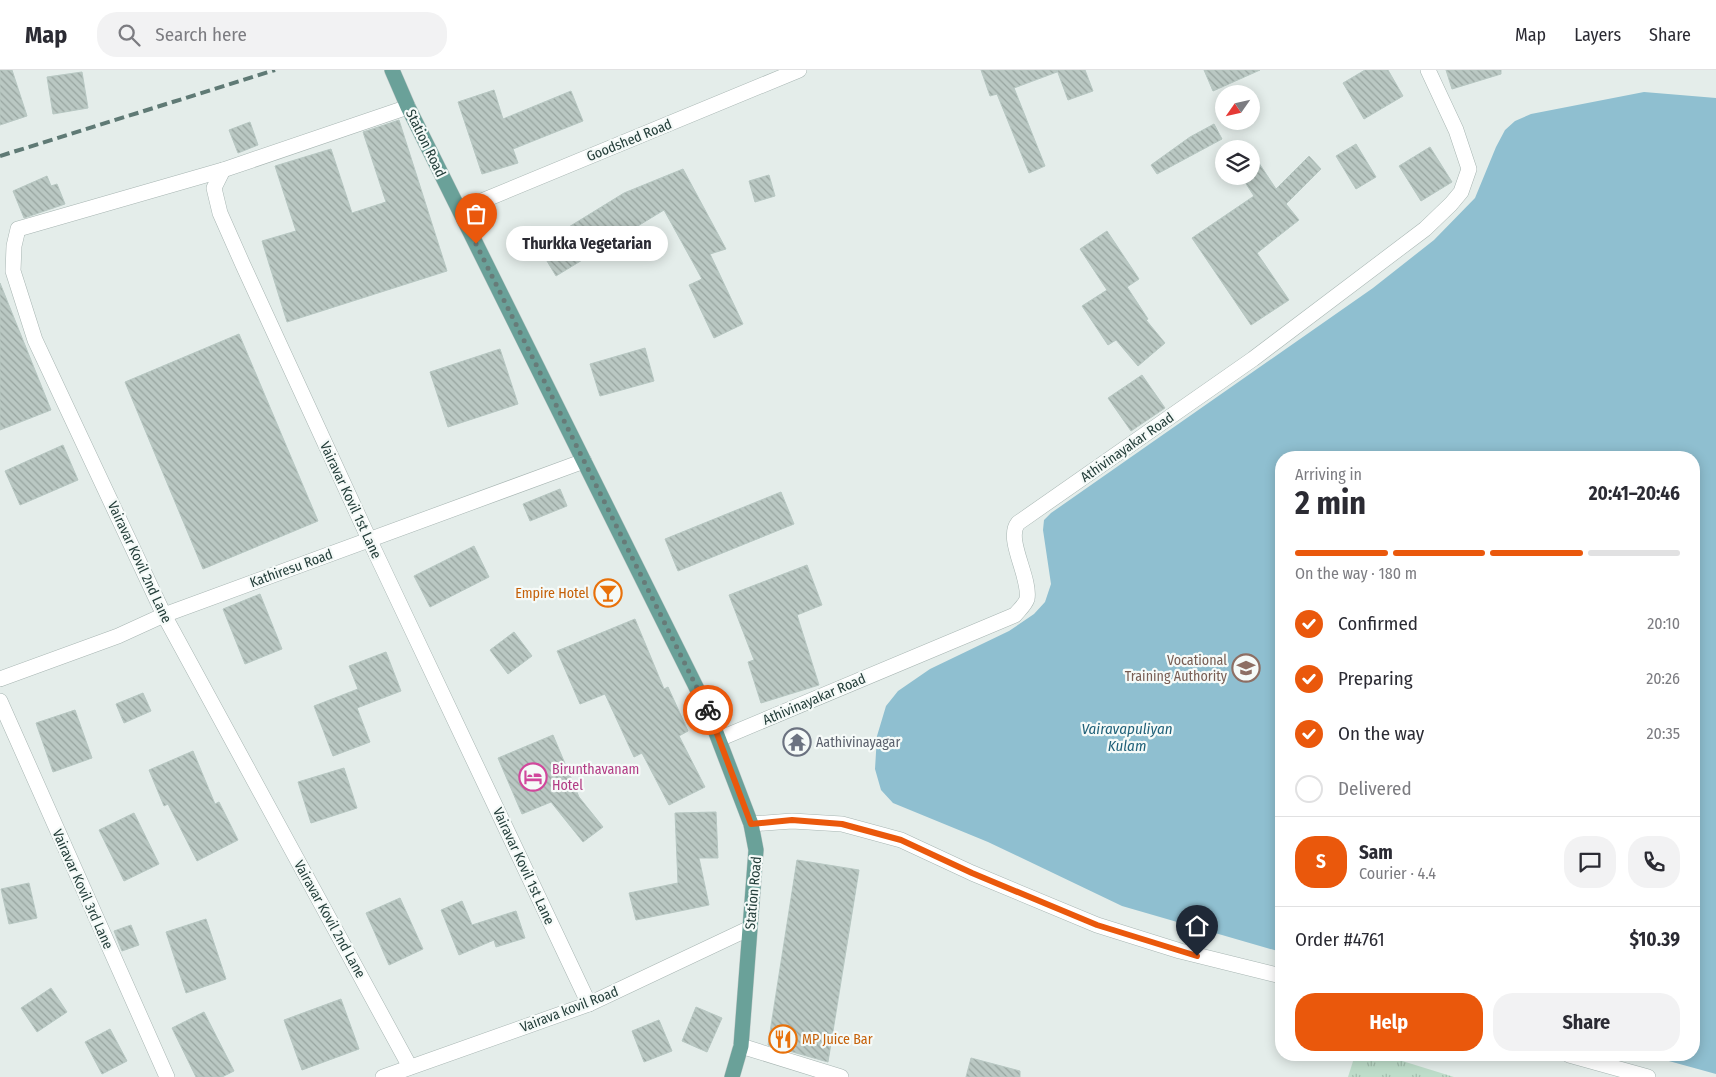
<!DOCTYPE html>
<meta charset="utf-8">
<style>
body{margin:0;font-family:"Fira Sans Condensed",sans-serif;background:#f2f2f3;color:#2b2b33;height:100vh;display:flex;flex-direction:column;font-size:19px;white-space:nowrap}
*{box-sizing:border-box;margin:0}
p{font-size:16px;color:#7c7c81}
.icon{flex:none;width:28px;height:28px;fill:none;stroke:currentColor;stroke-width:2;stroke-linecap:round;stroke-linejoin:round}
.map{position:relative;flex:1;overflow:hidden}
.side{position:absolute;left:1275px;top:381px;width:425px;height:610px;display:flex;flex-direction:column;background:#fff;border-radius:20px;box-shadow:0 2px 12px #0003}
.side>*{flex:none}
.needle{width:32px;rotate:236deg}
.tools{position:absolute;left:1215px;top:15px;display:grid;gap:10px}
.tools a{display:grid;place-items:center;width:45px;height:45px;border-radius:50%;background:#fff;box-shadow:0 2px 12px #0003;font-size:25px}
.pin{position:absolute;display:grid;place-items:center;width:42px;height:42px;color:#fff;margin:-51px -21px;border-radius:50% 50% 50% 0;rotate:-45deg;box-shadow:0 0 5px #0007}
.pin .icon{rotate:45deg}
.courier{position:absolute;display:grid;place-items:center;width:50px;height:50px;margin:-25px;border:4px solid #ea580c;border-radius:50%;background:#fff;color:#222;box-shadow:0 1px 6px #0007}
.bubble{position:absolute;height:35px;border-radius:18px;background:#fff;box-shadow:0 2px 12px #0003;font-size:16px;font-weight:700;line-height:35px;text-align:center}
.head em{font-style:normal;font-weight:700}
.head div{display:flex;flex-direction:column-reverse}
.head{display:flex;align-items:center;justify-content:space-between;height:85px;padding:0 20px}
h1{font-size:32px;font-weight:700;line-height:38px}
.bar{display:grid;grid-template-columns:repeat(4,1fr);gap:8px 5px;align-content:center;height:60px;padding:0 20px}
.bar i{height:6px;border-radius:4px;background:#e1e1e2}
.bar .selected{background:#ea580c}
.bar p{grid-column:span 4}
.line{display:flex;align-items:center;gap:12px;padding:0 20px;border-top:1px solid #e1e1e2}
.line div{flex:1}
.round{display:grid;place-items:center;flex:none;width:52px;height:52px;border-radius:20px;background:#f2f2f3}
ol{padding:0 20px;list-style:none}
li{display:flex;align-items:center;gap:15px;height:55px}
li p{margin-inline-start:auto}
li .icon{padding:5px;border-radius:50%;background:#ea580c;color:#fff;stroke-width:4}
li:last-child{color:#7c7c81}
li i{width:28px;height:28px;border:2px solid #e1e1e2;border-radius:50%}
.primary-button{display:flex;gap:10px;margin-top:auto;padding:10px 20px}
.primary-button a{flex:1;height:58px;border-radius:20px;background:#ea580c;color:#fff;font-size:20px;font-weight:700;line-height:58px;text-align:center}
.primary-button a+a{background:#f2f2f3;color:#2b2b33}
header{display:flex;align-items:center;gap:30px;box-sizing:border-box;height:70px;padding:0 25px;background:#fff;border-bottom:1px solid #e1e1e2}
header strong{font-size:24px}
nav{display:flex;gap:28px;margin-inline-start:auto;font-size:18px}
.search{width:350px;height:45px;background:#f2f2f3;display:flex;align-items:center;gap:12px;box-sizing:border-box;padding:0 18px;border-radius:20px;color:#7c7c81;font-size:19px}
.map>svg:first-child{display:block}
.grass{fill:url(#grass-tufts)}
.water{fill:#8fbfd0}
.building{fill:url(#building-back-hatch);stroke:#b7c7c2}
.lines{fill:none;stroke-linecap:round;stroke-linejoin:round}
.minor-casing{stroke:#a7b5b2;stroke-width:16}
.major-casing{stroke:#c2c9c8;stroke-width:16}
.minor{stroke:#fff;stroke-width:15}
.major{stroke:#6aa199;stroke-width:15}
.rail{stroke:#5f7a75;stroke-width:4;stroke-dasharray:10 5;stroke-linecap:butt}
.done{stroke:#677b78;stroke-width:5;stroke-dasharray:0 9}
.route{stroke:#ea580c;stroke-width:6}
.labels{text-anchor:middle;stroke-width:4.5;stroke-linejoin:round;paint-order:stroke}
.street-label{font-size:14px;fill:#243e3a;stroke:#f5faf8}
.food-label{font-size:14px;fill:#c56008;stroke:#f5faf8;text-anchor:end}
.education-label{font-size:14px;fill:#785e54;stroke:#f5faf8;text-anchor:end}
.worship-label{font-size:14px;fill:#5b616d;stroke:#f5faf8;text-anchor:start}
.hotel-label{font-size:14px;fill:#b23c85;stroke:#f5faf8;text-anchor:start}
.water-label{font-size:15px;font-style:italic;fill:#206179;stroke:#f5faf8}
</style>
<header>
<strong>Map</strong>
<div class="search"><svg class="icon" aria-label="search" viewBox="0 0 24 24"><circle cx="10" cy="10" r="6"/><path d="M15 15l6 6"/></svg>Search here</div>
<nav><a>Map</a><a>Layers</a><a>Share</a></nav>
</header>
<div class="map">
<svg width="1716" height="1007" viewBox="0 0 1716 1007">
<defs>
<pattern id="grass-tufts" width="24" height="20" patternUnits="userSpaceOnUse" patternTransform="scale(1.25)"><rect width="24" height="20" fill="#beddca"/><path d="M3 7l-1-3M5 7V3M7 7l1-3M15 17l-1-3M17 17v-4M19 17l1-3" fill="none" stroke="#a3bfae"/></pattern>
<pattern id="building-back-hatch" width="6" height="6" patternUnits="userSpaceOnUse" patternTransform="scale(1.25)"><rect width="6" height="6" fill="#bac8c3"/><path d="M-1 5l2 2M0 0l6 6M5-1l2 2" fill="none" stroke="#97a49f"/></pattern>
</defs>
<rect width="100%" height="100%" fill="#e4edea"/>
<path class="grass" d="M1355 985H1383L1454 1007H1348Z"/>
<path class="water" d="M1644 22 1716 28V1004L1647 985H1694V388H1281V882L1122 836 988 772 893 733 881 720 875 699 877 666 886 636 898 621 930 599 1009 561 1034 544 1045 532 1051 514 1043 460 1044 450 1051 443 1373 218 1434 170 1475 128 1496 77 1505 60 1515 51 1531 44Z"/>
<g class="building">
<path d="M0 0H12L27 46 0 55Z"/>
<path d="M981 0H1057V2L1014 18 1045 96 1029 103 997 24 990 26Z"/>
<path d="M1057 0H1085L1093 21 1068 30Z"/>
<path d="M1204 0H1260L1213 21Z"/>
<path d="M1365 0H1388L1403 26 1364 49 1343 13Z"/>
<path d="M1446 0H1501V4L1452 19Z"/>
<path d="M82 2 88 38 53 44 47 7Z"/>
<path d="M494 20 503 49 571 21 583 51 513 79 518 93 482 104 458 32Z"/>
<path d="M399 50 447 201 287 252 262 171 296 161 275 96 331 79 352 143 386 132 363 62Z"/>
<path d="M250 52 258 75 238 83 229 60Z"/>
<path d="M1214 54 1222 69 1157 104 1151 95 1190 67Z"/>
<path d="M1356 74 1376 107 1356 119 1336 86Z"/>
<path d="M1430 77 1452 112 1421 131 1399 96Z"/>
<path d="M1251 81 1276 119 1309 86 1321 99 1286 134 1299 150 1257 183 1289 230 1251 255 1192 168 1254 126 1241 106H1251Z"/>
<path d="M683 99 726 179 710 184 743 254 714 268 689 215 702 209 664 140 556 206 538 176 624 123Z"/>
<path d="M769 105 775 126 755 132 749 111Z"/>
<path d="M47 106 51 116 57 114 65 134 24 148 13 121Z"/>
<path d="M1107 161 1139 209 1127 217 1148 249 1146 250 1165 273 1138 296 1116 270 1108 275 1082 236 1107 220 1080 179Z"/>
<path d="M0 213 51 340 0 360Z"/>
<path d="M239 264 318 451 203 499 125 312Z"/>
<path d="M645 278 654 311 600 326 590 294Z"/>
<path d="M500 279 518 334 448 357 430 302Z"/>
<path d="M1142 305 1165 338 1131 361 1108 328Z"/>
<path d="M63 375 78 410 20 435 5 401Z"/>
<path d="M560 419 567 436 530 451 523 434Z"/>
<path d="M781 422 794 454 678 501 665 469Z"/>
<path d="M474 476 489 507 430 537 414 506Z"/>
<path d="M807 495 822 535 797 545 819 615 761 633 748 592 754 590 729 525Z"/>
<path d="M260 524 282 579 245 594 223 539Z"/>
<path d="M635 549 664 619 668 617 688 661 679 666 705 717 669 735 642 683 634 687 605 624 580 634 557 581Z"/>
<path d="M514 562 532 586 508 604 490 580Z"/>
<path d="M386 582 401 621 357 638 370 672 333 686 314 636 358 619 349 596Z"/>
<path d="M143 623 151 641 124 653 116 634Z"/>
<path d="M75 640 92 688 53 702 36 653Z"/>
<path d="M553 665 579 727 603 757 583 772 551 732 522 744 498 688Z"/>
<path d="M193 681 215 734 219 732 238 770 197 791 168 734 164 736 149 700Z"/>
<path d="M344 698 357 738 311 753 298 712Z"/>
<path d="M716 742 718 788H699L709 835 636 850 629 823 678 813 675 743Z"/>
<path d="M134 743 159 794 124 811 99 760Z"/>
<path d="M797 790 859 800 828 992 768 975Z"/>
<path d="M29 813 37 848 9 854 1 819Z"/>
<path d="M400 828 423 879 389 895 366 843Z"/>
<path d="M462 831 472 855 516 841 525 868 496 877 494 870 459 885 441 840Z"/>
<path d="M206 849 226 909 186 923 166 862Z"/>
<path d="M131 855 139 875 122 881 114 861Z"/>
<path d="M51 918 67 942 37 962 21 938Z"/>
<path d="M341 929 359 979 302 1000 284 950Z"/>
<path d="M696 937 722 948 707 982 682 971Z"/>
<path d="M204 942 234 1001 222 1007H196L172 958Z"/>
<path d="M659 950 672 981 644 992 632 961Z"/>
<path d="M110 959 127 991 102 1004 85 972Z"/>
<path d="M971 988 1020 1001V1007H966Z"/>
</g>
<g class="lines">
<g class="minor-casing">
<g id="minor">
<path d="M408 37 223 100 214 118 220 143 243 195 369 469 589 934"/>
<path d="M223 100 18 159 14 176 13 201 35 270 164 545 410 997"/>
<path d="M460 140 799 0"/>
<path d="M0 609 118 566 164 545 584 391"/>
<path d="M0 631 167 1007"/>
<path d="M719 669 1015 545C1019 540 1025 535 1027 529 1031 508 1005 469 1018 453L1253 289 1425 159 1451 134 1461 122 1469 99 1456 60 1428 0"/>
<path d="M751 754 792 751 842 754 901 770 972 803 1097 855 1180 881 1281 906"/>
<path d="M741 976 841 1007"/>
<path d="M1569 985 1648 1007"/>
<path d="M383 1007 589 934 750 858"/>
</g>
</g>
<g class="major-casing">
<path id="major" d="M392 0 408 37 707 639 751 754 756 780 741 976 732 1007"/>
</g>
<use href="#minor" class="minor"/>
<use href="#major" class="major"/>
<path class="rail" d="M0 86 275 0"/>
</g>
<g class="lines">
<path class="done" d="M476 174 708 640"/>
<path class="route" d="M708 640 751 754 792 750 842 754 901 770 972 803 1097 855 1197 886"/>
</g>
<defs>
<g id="bar-ring" transform="scale(1.4375)"><circle r="9.5" fill="#f5faf8" stroke="#e8710a" stroke-width="1.5"/><path d="M-6-5H6L.8 .8V4.5H3.5V6h-7V4.5H-.8V.8Z" fill="#e8710a"/></g>
<g id="university-ring" transform="scale(1.4375)"><circle r="9.5" fill="#f5faf8" stroke="#8d6e63" stroke-width="1.5"/><path d="M0-5L7-2L0 1L-7-2ZM-4 1L0 2.5L4 1V4Q0 6-4 4Z" fill="#8d6e63"/></g>
<g id="temple-ring" transform="scale(1.4375)"><circle r="9.5" fill="#f5faf8" stroke="#6b7280" stroke-width="1.5"/><path d="M0-6L5-2H3V0L6.5 2.5H4V6H1.5V3h-3V6H-4V2.5H-6.5L-3 0V-2H-5Z" fill="#6b7280"/></g>
<g id="hotel-ring" transform="scale(1.4375)"><circle r="9.5" fill="#f5faf8" stroke="#d1479c" stroke-width="1.5"/><path d="M-6-4.5h1.5V1H6V5H4.5V3h-9V5H-6ZM-4 0a1.8 1.8 0 1 1 3.6 0ZM.5 0V-2.5h3Q6-2.5 6 0Z" fill="#d1479c"/></g>
<g id="restaurant-ring" transform="scale(1.4375)"><circle r="9.5" fill="#f5faf8" stroke="#e8710a" stroke-width="1.5"/><path d="M-5-6h1v4h1v-4h1v4h1v-4h1v5L-1.5 .5V6h-2V.5L-5-1ZM5-6V6H3V1.5H1.5Q1.5-4 5-6Z" fill="#e8710a"/></g>
</defs>
<g fill-rule="evenodd">
<use href="#bar-ring" x="608" y="523"/>
<use href="#university-ring" x="1246" y="598"/>
<use href="#temple-ring" x="797" y="672"/>
<use href="#hotel-ring" x="533" y="707"/>
<use href="#restaurant-ring" x="783" y="969"/>
</g>
<g class="labels">
<g class="street-label">
<text transform="translate(629 70) rotate(-22)" y="5">Goodshed Road</text>
<text transform="translate(426 73) rotate(64)" y="5">Station Road</text>
<text transform="translate(1127 377) rotate(-35)" y="5">Athivinayakar Road</text>
<text transform="translate(351 430) rotate(65)" y="5">Vairavar Kovil 1st Lane</text>
<text transform="translate(140 492) rotate(65)" y="5">Vairavar Kovil 2nd Lane</text>
<text transform="translate(291 498) rotate(-20)" y="5">Kathiresu Road</text>
<text transform="translate(814 629) rotate(-23)" y="5">Athivinayakar Road</text>
<text transform="translate(524 796) rotate(65)" y="5">Vairavar Kovil 1st Lane</text>
<text transform="translate(83 819) rotate(66)" y="5">Vairavar Kovil 3rd Lane</text>
<text transform="translate(753 823) rotate(-85)" y="5">Station Road</text>
<text transform="translate(330 849) rotate(61)" y="5">Vairavar Kovil 2nd Lane</text>
<text transform="translate(569 939) rotate(-21)" y="5">Vairava kovil Road</text>
</g>
<g class="food-label">
<text x="589" y="528">Empire Hotel</text>
<text x="802" y="974" text-anchor="start">MP Juice Bar</text>
</g>
<g class="education-label">
<text x="1227" y="595">Vocational<tspan x="1227" dy="16">Training Authority</tspan></text>
</g>
<g class="worship-label">
<text x="816" y="677">Aathivinayagar</text>
</g>
<g class="hotel-label">
<text x="552" y="704">Birunthavanam<tspan x="552" dy="16">Hotel</tspan></text>
</g>
<g class="water-label">
<text x="1127" y="664">Vairavapuliyan<tspan x="1127" dy="17">Kulam</tspan></text>
</g>
</g>
</svg>
<div class="tools">
<a><svg class="needle" viewBox="-14 -14 28 28"><path d="M0-13l5 13h-10z" fill="#e53935"/><path d="M0 13l5-13h-10z" fill="#7c7c81"/></svg></a>
<a><svg class="icon" aria-label="layers" viewBox="0 0 24 24"><path d="M12 4l9 5-9 5-9-5zM3 14l9 5 9-5"/></svg></a>
</div>
<div class="pin" style="left:476px;top:174px;background:#ea580c"><svg class="icon" aria-label="bag" viewBox="0 0 24 24"><path d="M5 8h14l-1 12H6zM9 8a3 3 0 0 1 6 0"/></svg></div>
<div class="pin" style="left:1197px;top:886px;background:#1f2937"><svg class="icon" aria-label="home" viewBox="0 0 24 24"><path d="M3 11l9-7 9 7M6 9v11h12V9"/></svg></div>
<div class="courier" style="left:708px;top:640px"><svg class="icon" aria-label="bike" viewBox="0 0 24 24"><circle cx="6" cy="16" r="4"/><circle cx="18" cy="16" r="4"/><path d="M6 16l4-8h5l3 8M10 8l3 8H6M13 5h3"/></svg></div>
<div class="bubble" style="left:506px;top:156px;width:162px">Thurkka Vegetarian</div>
<section class="side">
<div class="head"><div><h1>2 min</h1><p>Arriving in</p></div><em>20:41–20:46</em></div>
<div class="bar"><i class="selected"></i><i class="selected"></i><i class="selected"></i><i></i><p>On the way · 180 m</p></div>
<ol>
<li><svg class="icon" aria-label="check" viewBox="0 0 24 24"><path d="M5 12l5 5 9-10"/></svg>Confirmed<p>20:10</p></li>
<li><svg class="icon" aria-label="check" viewBox="0 0 24 24"><path d="M5 12l5 5 9-10"/></svg>Preparing<p>20:26</p></li>
<li><svg class="icon" aria-label="check" viewBox="0 0 24 24"><path d="M5 12l5 5 9-10"/></svg>On the way<p>20:35</p></li>
<li><i></i>Delivered</li>
</ol>
<div class="line" style="height:90px"><b class="round" style="background:#ea580c;color:#fff">S</b><div><b>Sam</b><p>Courier · 4.4</p></div><a class="round"><svg class="icon" aria-label="chat" viewBox="0 0 24 24"><path d="M4 5h16v11H9l-5 4z"/></svg></a><a class="round"><svg class="icon" aria-label="phone" viewBox="0 0 24 24"><path d="M5 4h4l2 5-3 2q2 4 5 5l2-3 5 2v4C11 20 4 13 5 4z"/></svg></a></div>
<div class="line" style="height:65px"><div>Order #4761</div><b>$10.39</b></div>
<div class="primary-button"><a>Help</a><a>Share</a></div>
</section>
</div>
